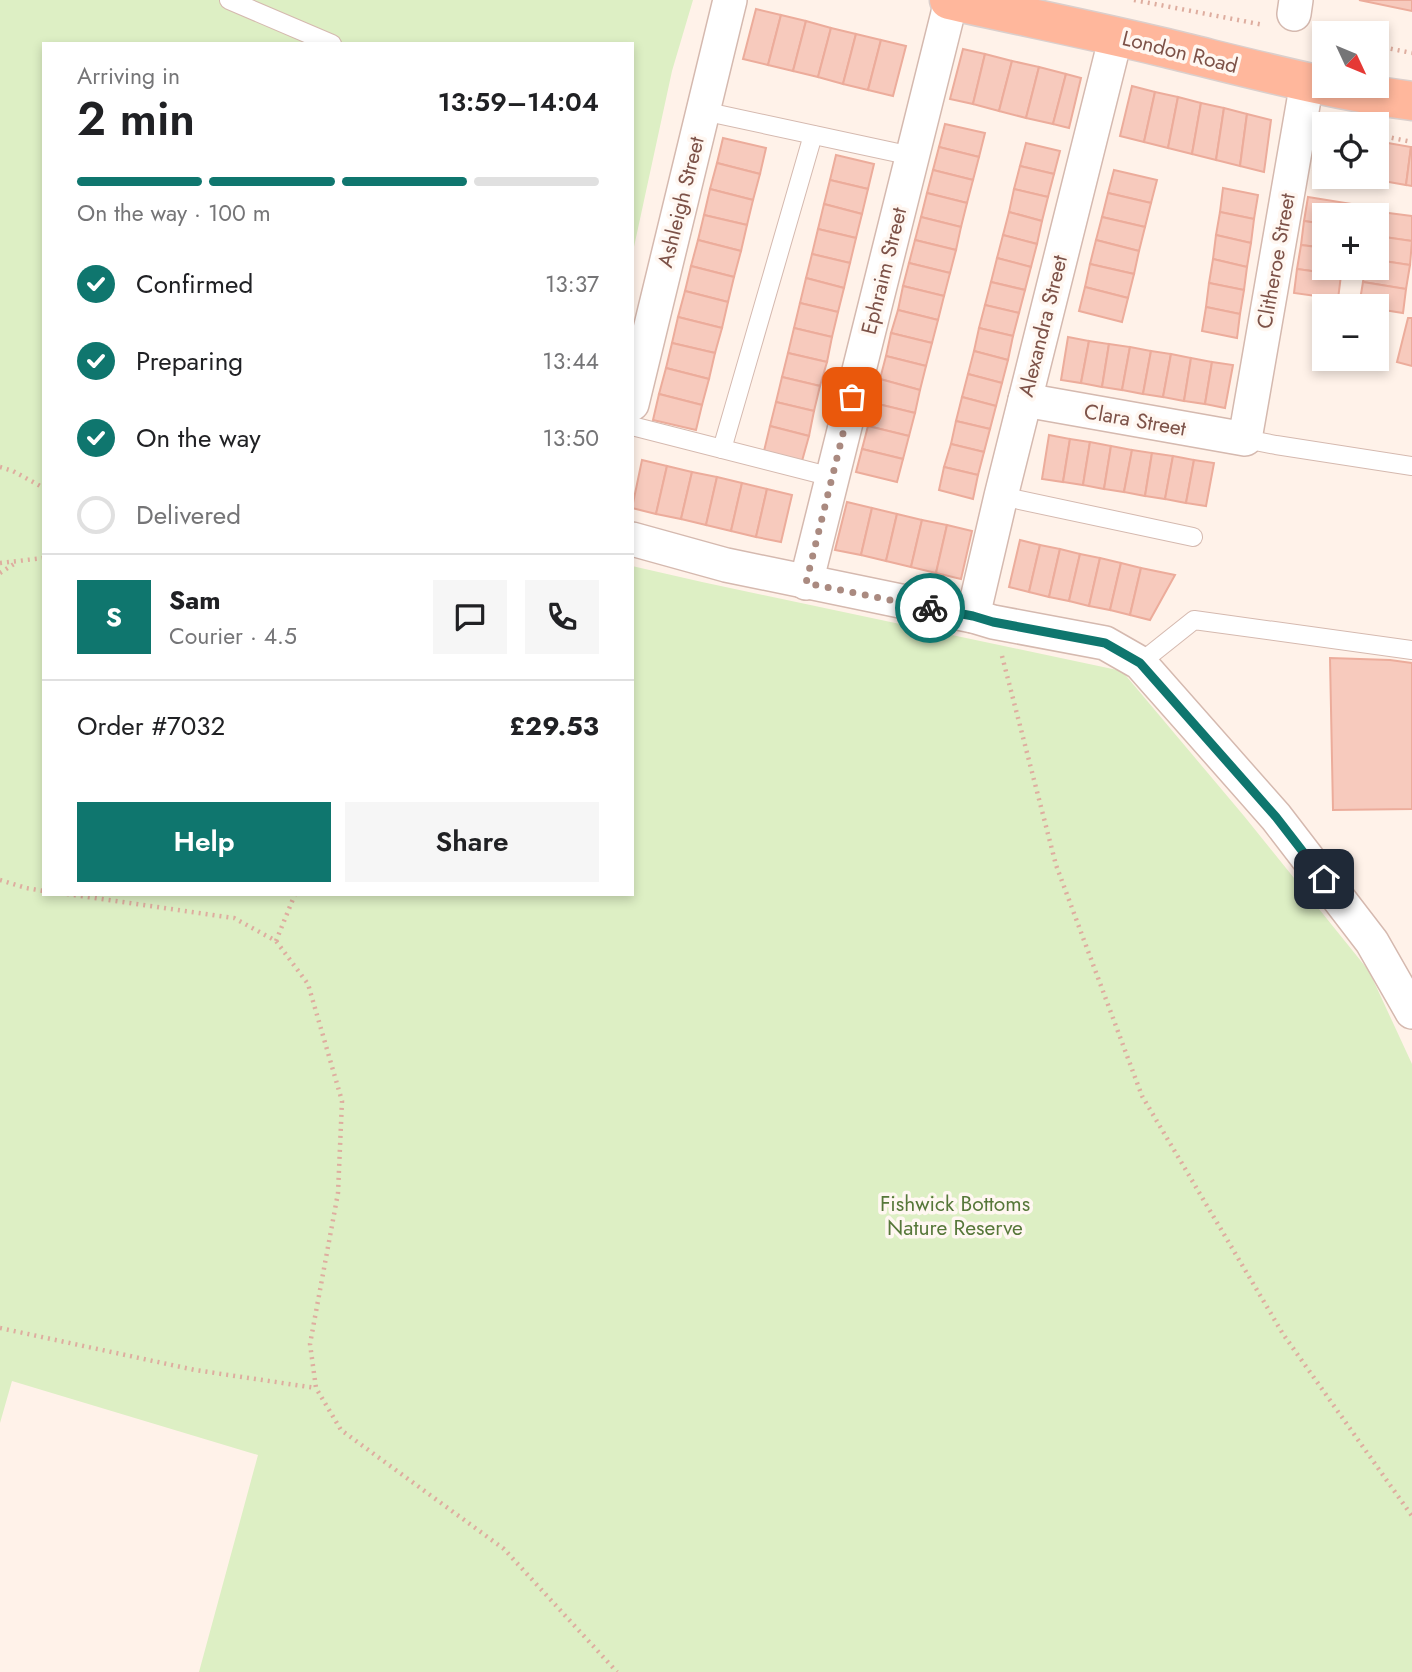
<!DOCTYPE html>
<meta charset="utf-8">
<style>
body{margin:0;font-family:Jost,sans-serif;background:#f6f6f6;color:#202124;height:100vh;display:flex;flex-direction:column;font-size:26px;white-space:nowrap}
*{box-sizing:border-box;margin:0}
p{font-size:23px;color:#757577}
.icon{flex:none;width:38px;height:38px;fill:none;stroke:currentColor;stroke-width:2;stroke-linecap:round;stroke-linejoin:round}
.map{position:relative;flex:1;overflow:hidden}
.details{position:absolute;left:42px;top:42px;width:592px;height:854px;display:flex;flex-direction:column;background:#fff;border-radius:0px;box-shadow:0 4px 10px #0003}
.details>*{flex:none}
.needle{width:46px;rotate:134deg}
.controls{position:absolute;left:1312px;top:21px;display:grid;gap:14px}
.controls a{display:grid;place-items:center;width:77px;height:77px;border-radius:0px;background:#fff;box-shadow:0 4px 10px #0003;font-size:35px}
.pin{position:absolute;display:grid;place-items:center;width:60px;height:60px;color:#fff;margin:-30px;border-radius:14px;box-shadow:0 4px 10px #0006}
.courier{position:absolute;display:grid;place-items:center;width:70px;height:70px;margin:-35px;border:5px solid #0f766e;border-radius:50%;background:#fff;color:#222;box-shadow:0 2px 9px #0007}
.head em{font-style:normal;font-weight:600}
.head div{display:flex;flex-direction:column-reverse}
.head{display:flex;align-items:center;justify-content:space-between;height:119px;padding:0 35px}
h1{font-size:46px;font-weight:600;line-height:52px}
.bar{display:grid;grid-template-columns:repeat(4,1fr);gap:10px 7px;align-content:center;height:84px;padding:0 35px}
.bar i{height:9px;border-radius:5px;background:#e0e0e0}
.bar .active{background:#0f766e}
.bar p{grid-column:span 4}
.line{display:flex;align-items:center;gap:18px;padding:0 35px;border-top:2px solid #e0e0e0}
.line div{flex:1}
.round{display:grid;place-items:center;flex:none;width:74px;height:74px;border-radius:0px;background:#f6f6f6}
ol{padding:0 35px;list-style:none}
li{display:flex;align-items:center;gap:21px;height:77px}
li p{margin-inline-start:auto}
li .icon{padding:7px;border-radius:50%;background:#0f766e;color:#fff;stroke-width:4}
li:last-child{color:#757577}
li i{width:38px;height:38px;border:4px solid #e0e0e0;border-radius:50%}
.action{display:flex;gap:14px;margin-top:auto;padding:14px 35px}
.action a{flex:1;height:80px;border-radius:0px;background:#0f766e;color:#fff;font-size:28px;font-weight:600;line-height:80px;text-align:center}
.action a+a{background:#f6f6f6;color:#202124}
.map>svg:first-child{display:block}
.green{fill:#ddefc4}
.building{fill:#f7cabd;stroke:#ecac9b;stroke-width:2}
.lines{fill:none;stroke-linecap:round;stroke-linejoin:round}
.service-casing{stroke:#d5b9af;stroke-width:20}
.minor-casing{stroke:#d5b9af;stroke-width:36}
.trunk-casing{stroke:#dbcfcc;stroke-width:41}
.path{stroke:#dead9f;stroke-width:4.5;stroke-dasharray:2 5;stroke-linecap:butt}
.service{stroke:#fff;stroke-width:18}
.minor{stroke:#fff;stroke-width:33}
.trunk{stroke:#ffb79c;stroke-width:38}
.done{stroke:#aa8a80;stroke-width:7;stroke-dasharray:0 12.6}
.route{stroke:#0f766e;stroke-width:9}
.labels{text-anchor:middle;stroke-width:7;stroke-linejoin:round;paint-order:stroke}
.street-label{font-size:21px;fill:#7d5248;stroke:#fff7f1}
.park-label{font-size:21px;fill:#567739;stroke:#fff7f1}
</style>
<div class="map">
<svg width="1412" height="1672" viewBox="0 0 1412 1672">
<rect width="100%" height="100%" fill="#fff2e9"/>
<path class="green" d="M0 0H693L672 71 632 256V44H44V894H632V566L702 582 1122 671 1244 816 1369 971 1412 1064V1672H199L258 1455 12 1381 0 1423Z"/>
<g class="building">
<path d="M1359 0H1412V11Z"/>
<path d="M756 9 781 15 768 65 743 59Z"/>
<path d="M781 15 806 21 793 71 768 65Z"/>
<path d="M806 21 831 28 818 77 793 71Z"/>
<path d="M831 28 856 34 843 84 818 77Z"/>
<path d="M856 34 881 40 868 90 843 84Z"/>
<path d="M881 40 906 46 893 96 868 90Z"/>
<path d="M963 49 985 54 973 104 950 99Z"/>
<path d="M985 54 1012 61 999 111 973 104Z"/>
<path d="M1012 61 1039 67 1026 118 999 111Z"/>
<path d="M1039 67 1066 74 1053 124 1026 118Z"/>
<path d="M1066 74 1081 78 1069 128 1053 124Z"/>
<path d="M1132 86 1155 92 1144 142 1120 136Z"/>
<path d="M1155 92 1178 97 1168 148 1144 142Z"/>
<path d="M1178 97 1201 103 1192 154 1168 148Z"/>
<path d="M1201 103 1224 108 1216 160 1192 154Z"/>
<path d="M1224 108 1247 114 1240 166 1216 160Z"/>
<path d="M1247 114 1271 120 1264 172 1240 166Z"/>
<path d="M945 124 985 133 979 157 939 147Z"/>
<path d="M1319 132 1325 133V172L1313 170Z"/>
<path d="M723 138 766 148 760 174 717 163Z"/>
<path d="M1377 141 1388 143 1383 181 1359 177H1377Z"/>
<path d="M1026 143 1060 151 1054 174 1020 166Z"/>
<path d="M1388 143 1411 147 1406 185 1383 181Z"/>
<path d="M939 147 979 157 973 180 933 170Z"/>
<path d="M1411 147H1412V186L1406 185Z"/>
<path d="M836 155 874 164 868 189 830 180Z"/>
<path d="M717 163 760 174 753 200 710 189Z"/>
<path d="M1020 166 1054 174 1048 197 1014 189Z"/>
<path d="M933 170 973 180 967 203 927 193Z"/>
<path d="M1114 170 1157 180 1151 203 1108 193Z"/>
<path d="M830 180 868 189 862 214 824 204Z"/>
<path d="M1223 188 1258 195 1254 219 1220 212Z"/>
<path d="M710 189 753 200 747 225 704 215Z"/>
<path d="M1014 189 1048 197 1042 221 1009 212Z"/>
<path d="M927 193 967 203 961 227 921 217Z"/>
<path d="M1108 193 1151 203 1145 227 1102 217Z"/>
<path d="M1308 197 1352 204 1350 215H1325V224L1304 221Z"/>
<path d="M824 204 862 214 856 238 818 229Z"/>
<path d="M1373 211 1412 216V241L1377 236V215H1373Z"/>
<path d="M1009 212 1042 221 1037 244 1003 235Z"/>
<path d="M1220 212 1254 219 1251 243 1216 235Z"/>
<path d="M704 215 747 225 741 251 698 240Z"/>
<path d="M921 217 961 227 956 250 915 240Z"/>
<path d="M1102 217 1145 227 1139 251 1096 240Z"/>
<path d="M1304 221 1325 224V248L1301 245Z"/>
<path d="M818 229 856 238 850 263 812 254Z"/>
<path d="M1003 235 1037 244 1031 267 997 258Z"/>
<path d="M1216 235 1251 243 1247 267 1213 259Z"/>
<path d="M1377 236 1412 241 1410 265 1377 260Z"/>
<path d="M698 240 741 251 734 277 691 266Z"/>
<path d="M915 240 956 250 950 273 909 263Z"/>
<path d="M1096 240 1139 251 1134 274 1090 264Z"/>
<path d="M1301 245 1325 248V268H1342L1341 275 1297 269Z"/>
<path d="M812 254 850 263 844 288 806 278Z"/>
<path d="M997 258 1031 267 1025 290 991 282Z"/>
<path d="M1213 259 1247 267 1244 290 1209 283Z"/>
<path d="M1377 260 1410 265 1406 289 1363 282 1365 268H1377Z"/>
<path d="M909 263 950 273 944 296 903 286Z"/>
<path d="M1090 264 1134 274 1128 298 1085 287Z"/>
<path d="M691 266 734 277 728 302 685 291Z"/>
<path d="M1297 269 1341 275 1338 299 1294 293Z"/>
<path d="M806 278 844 288 838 312 800 303Z"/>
<path d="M991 282 1025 290 1019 313 985 305Z"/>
<path d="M1363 282 1406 289 1403 313 1377 309V306H1359Z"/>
<path d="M1209 283 1244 290 1240 314 1206 307Z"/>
<path d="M903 286 944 296 938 320 898 310Z"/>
<path d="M1085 287 1128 298 1122 322 1079 311Z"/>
<path d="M685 291 728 302 722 328 678 317Z"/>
<path d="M800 303 838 312 832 337 794 328Z"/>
<path d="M985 305 1019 313 1013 336 979 328Z"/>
<path d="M1206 307 1240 314 1237 338 1202 331Z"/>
<path d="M898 310 938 320 932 343 891 333Z"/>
<path d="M678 317 722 328 715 353 672 343Z"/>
<path d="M1408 318H1412V366L1397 362Z"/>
<path d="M794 328 832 337 827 362 788 353Z"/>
<path d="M979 328 1013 336 1008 360 974 351Z"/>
<path d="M891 333 932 343 926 366 886 356Z"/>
<path d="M1068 337 1089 341 1081 383 1061 380Z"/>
<path d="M1089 341 1109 344 1102 387 1081 383Z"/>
<path d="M672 343 715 353 709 379 666 368Z"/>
<path d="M1109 344 1130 347 1122 390 1102 387Z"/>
<path d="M1130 347 1151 351 1143 394 1122 390Z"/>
<path d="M974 351 1008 360 1002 383 968 374Z"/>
<path d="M1151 351 1171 354 1163 397 1143 394Z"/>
<path d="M788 353 827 362 820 386 782 377Z"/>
<path d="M1171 354 1191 358 1184 401 1163 397Z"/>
<path d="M886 356 926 366 920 390 880 379Z"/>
<path d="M1191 358 1212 362 1205 404 1184 401Z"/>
<path d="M1212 362 1233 365 1225 408 1205 404Z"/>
<path d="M666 368 709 379 702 405 659 394Z"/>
<path d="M968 374 1002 383 996 406 962 397Z"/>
<path d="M782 377 820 386 814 411 776 402Z"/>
<path d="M880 379 920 390 915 413 874 403Z"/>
<path d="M659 394 702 405 696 430 653 420Z"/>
<path d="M962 397 996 406 990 429 956 421Z"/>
<path d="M776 402 814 411 809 436 770 426Z"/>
<path d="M874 403 915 413 909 436 868 426Z"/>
<path d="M956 421 990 429 984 452 951 444Z"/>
<path d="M770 426 809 436 802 461 764 451Z"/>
<path d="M868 426 909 436 903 459 862 449Z"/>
<path d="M1049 435 1070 439 1063 482 1042 479Z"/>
<path d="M1070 439 1090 442 1083 485 1063 482Z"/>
<path d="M1090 442 1111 446 1104 489 1083 485Z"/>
<path d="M951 444 984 452 978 475 944 467Z"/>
<path d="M1111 446 1132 450 1124 492 1104 489Z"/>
<path d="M862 449 903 459 897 482 856 472Z"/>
<path d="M1132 450 1152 453 1145 496 1124 492Z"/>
<path d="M1152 453 1173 456 1165 499 1145 496Z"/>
<path d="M1173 456 1194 460 1186 503 1165 499Z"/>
<path d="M642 460 667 466 656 514 632 508Z"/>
<path d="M1194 460 1214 463 1206 506 1186 503Z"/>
<path d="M667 466 692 472 681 519 656 514Z"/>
<path d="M944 467 978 475 973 499 939 490Z"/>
<path d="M692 472 717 477 706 525 681 519Z"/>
<path d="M717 477 742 483 731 531 706 525Z"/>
<path d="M742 483 767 489 756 537 731 531Z"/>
<path d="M767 489 792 495 781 542 756 537Z"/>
<path d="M847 502 872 508 861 555 835 550Z"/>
<path d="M872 508 897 514 886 561 861 555Z"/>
<path d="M897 514 922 520 911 567 886 561Z"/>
<path d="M922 520 947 525 936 573 911 567Z"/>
<path d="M947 525 972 531 961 579 936 573Z"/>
<path d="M1020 540 1040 545 1029 592 1009 587Z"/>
<path d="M1040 545 1060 549 1049 597 1029 592Z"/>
<path d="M1060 549 1080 554 1069 601 1049 597Z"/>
<path d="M1080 554 1100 558 1089 606 1069 601Z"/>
<path d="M1100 558 1121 563 1110 610 1089 606Z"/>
<path d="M1121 563 1141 568 1130 615 1110 610Z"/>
<path d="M1141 568 1175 575 1150 620 1130 615Z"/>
<path d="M1330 658 1390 660 1412 663V809L1333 810Z"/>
</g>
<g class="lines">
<g class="service-casing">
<g id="service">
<path d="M229 0 332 44"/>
<path d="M703 111 912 156"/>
<path d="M632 426 832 477"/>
<path d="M1245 439 1276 445 1412 466"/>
<path d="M722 449 813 135"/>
<path d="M1001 496 1193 537"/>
<path d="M1140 663 1194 620 1412 650"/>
</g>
</g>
<g class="minor-casing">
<g id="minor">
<path d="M1294 14 1296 0"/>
<path d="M1025 400 1245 439 1307 82"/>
<path d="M632 404 730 0"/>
<path d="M632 539 726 565 973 616 993 622 1105 643 1140 663 1276 817 1372 942 1412 1012"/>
<path d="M806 583 951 1"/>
<path d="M973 616 1001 496 1116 36"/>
</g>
</g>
<g class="trunk-casing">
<path id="trunk" d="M949 0C1020 16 1091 30 1162 47 1245 67 1328 90 1412 101"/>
</g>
<g class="path">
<path d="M1134 0 1264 25"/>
<path d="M1377 46 1412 53"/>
<path d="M1384 61 1386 48"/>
<path d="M1378 135 1412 142"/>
<path d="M0 467 13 471 44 488"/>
<path d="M0 563 44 558"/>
<path d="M0 573 14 564H11"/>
<path d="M1002 656 1056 865 1142 1096 1283 1334 1412 1516"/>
<path d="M0 880 26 888 44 891"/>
<path d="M67 894 234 918 276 941 308 984 342 1101 338 1193 310 1344 316 1388 341 1430 504 1549 617 1672"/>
<path d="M276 941 295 894"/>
<path d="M0 1328 195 1370 316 1388"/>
</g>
<use href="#service" class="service"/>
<use href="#minor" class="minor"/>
<use href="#trunk" class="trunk"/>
</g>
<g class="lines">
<path class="done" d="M852 397 806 583 930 608"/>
<path class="route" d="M930 608 973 616 993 622 1105 643 1140 663 1276 817 1324 879"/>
</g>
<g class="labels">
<g class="street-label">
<text transform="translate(1180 52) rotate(14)" y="7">London Road</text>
<text transform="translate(681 202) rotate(-76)" y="7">Ashleigh Street</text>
<text transform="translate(1276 261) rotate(-80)" y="7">Clitheroe Street</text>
<text transform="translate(884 271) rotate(-76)" y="7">Ephraim Street</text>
<text transform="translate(1043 326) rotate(-76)" y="7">Alexandra Street</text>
<text transform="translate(1135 420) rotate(10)" y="7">Clara Street</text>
</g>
<g class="park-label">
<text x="955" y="1211">Fishwick Bottoms<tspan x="955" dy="24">Nature Reserve</tspan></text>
</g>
</g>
</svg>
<div class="controls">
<a><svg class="needle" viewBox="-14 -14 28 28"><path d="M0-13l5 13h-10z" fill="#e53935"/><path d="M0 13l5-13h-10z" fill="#757577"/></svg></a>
<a><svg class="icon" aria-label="locate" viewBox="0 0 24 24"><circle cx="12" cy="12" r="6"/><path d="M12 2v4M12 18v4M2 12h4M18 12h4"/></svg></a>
<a>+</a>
<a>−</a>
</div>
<div class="pin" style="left:852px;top:397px;background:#ea580c"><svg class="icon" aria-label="bag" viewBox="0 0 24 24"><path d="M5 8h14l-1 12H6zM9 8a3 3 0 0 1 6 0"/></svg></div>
<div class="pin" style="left:1324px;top:879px;background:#1f2937"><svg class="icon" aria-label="home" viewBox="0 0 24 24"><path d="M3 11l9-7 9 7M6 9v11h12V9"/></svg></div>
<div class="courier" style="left:930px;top:608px"><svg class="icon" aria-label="bike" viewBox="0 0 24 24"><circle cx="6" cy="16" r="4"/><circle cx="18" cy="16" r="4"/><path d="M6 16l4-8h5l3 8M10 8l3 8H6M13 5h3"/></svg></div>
<section class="details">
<div class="head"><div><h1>2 min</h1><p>Arriving in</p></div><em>13:59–14:04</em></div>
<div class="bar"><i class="active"></i><i class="active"></i><i class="active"></i><i></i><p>On the way · 100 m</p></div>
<ol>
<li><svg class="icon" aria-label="check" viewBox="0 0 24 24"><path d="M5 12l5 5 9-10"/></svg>Confirmed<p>13:37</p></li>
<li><svg class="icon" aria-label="check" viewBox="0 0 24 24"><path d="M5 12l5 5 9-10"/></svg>Preparing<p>13:44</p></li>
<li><svg class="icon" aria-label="check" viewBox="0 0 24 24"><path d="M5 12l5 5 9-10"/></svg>On the way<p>13:50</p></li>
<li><i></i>Delivered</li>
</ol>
<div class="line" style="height:126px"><b class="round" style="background:#0f766e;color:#fff">S</b><div><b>Sam</b><p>Courier · 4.5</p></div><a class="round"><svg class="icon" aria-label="chat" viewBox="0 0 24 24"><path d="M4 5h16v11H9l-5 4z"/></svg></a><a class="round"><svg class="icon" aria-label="phone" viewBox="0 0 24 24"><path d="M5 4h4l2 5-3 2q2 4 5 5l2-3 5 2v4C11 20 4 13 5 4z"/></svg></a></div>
<div class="line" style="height:91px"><div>Order #7032</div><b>£29.53</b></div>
<div class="action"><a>Help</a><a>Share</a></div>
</section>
</div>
